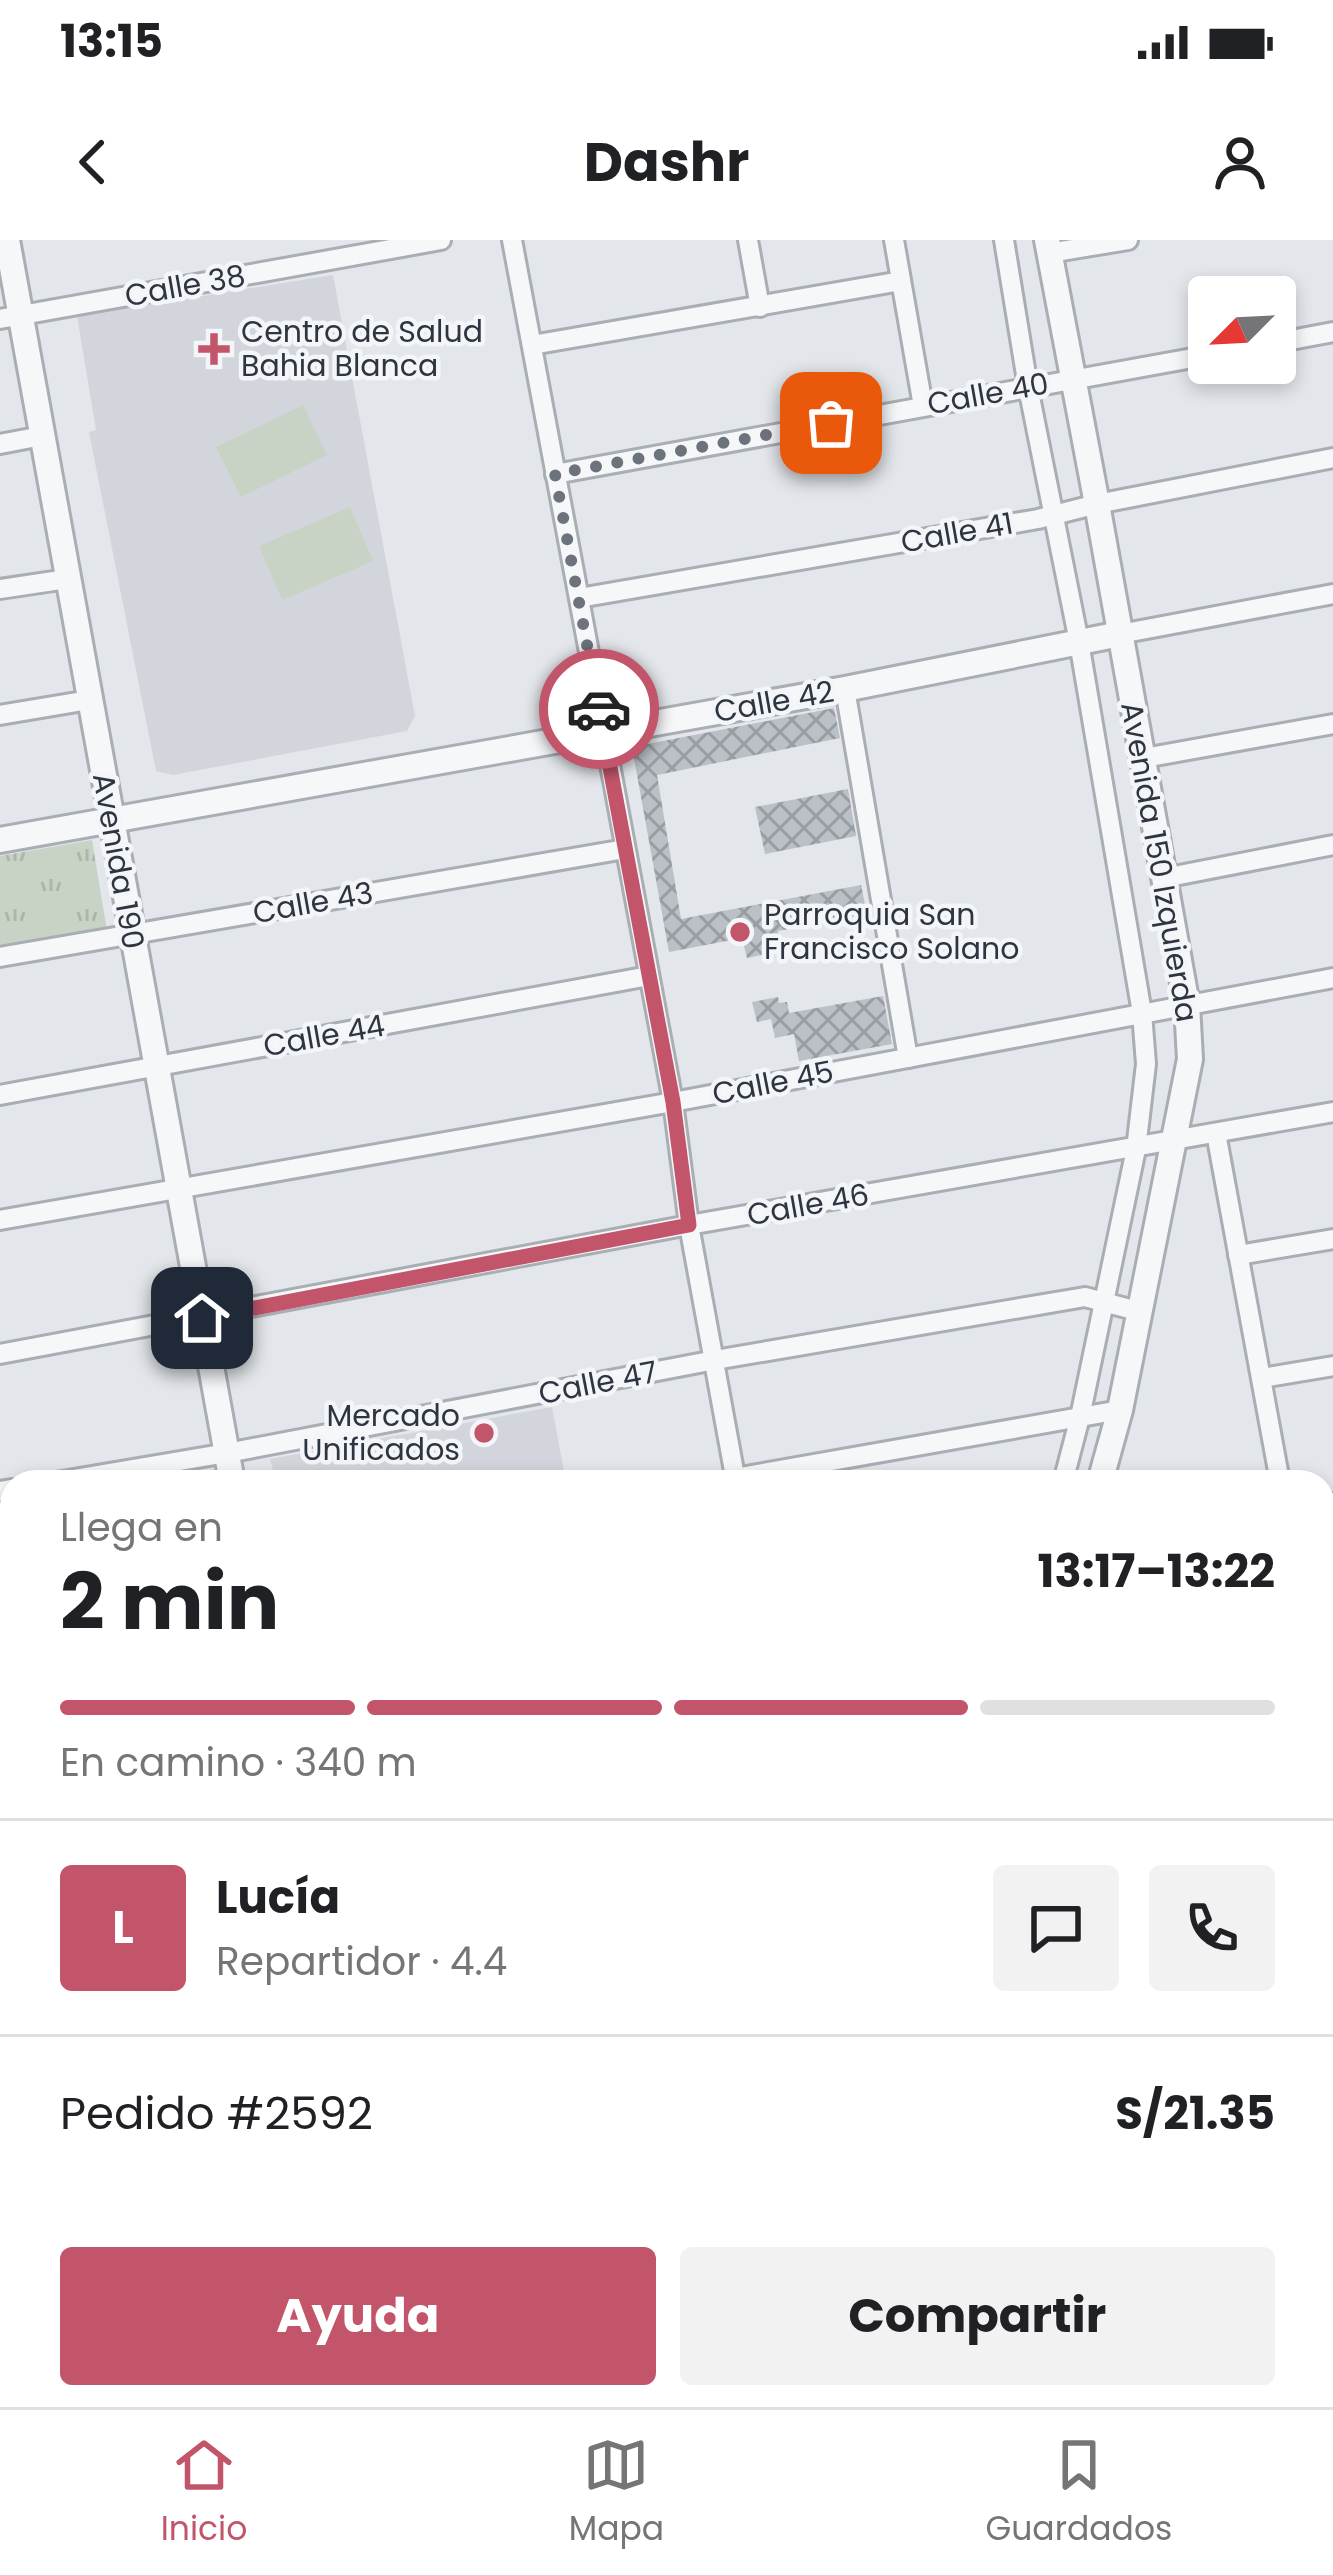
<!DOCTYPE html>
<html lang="es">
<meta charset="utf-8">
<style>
body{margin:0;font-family:Poppins,sans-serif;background:#f2f2f2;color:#202124;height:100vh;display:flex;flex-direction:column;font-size:45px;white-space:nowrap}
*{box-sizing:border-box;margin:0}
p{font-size:39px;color:#757577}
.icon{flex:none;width:66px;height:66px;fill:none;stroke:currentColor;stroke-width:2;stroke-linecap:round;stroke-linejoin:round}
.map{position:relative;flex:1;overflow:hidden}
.side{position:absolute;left:0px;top:1230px;width:1335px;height:939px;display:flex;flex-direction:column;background:#fff;border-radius:36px 36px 0 0;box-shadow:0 6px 18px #0003}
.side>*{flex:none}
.needle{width:78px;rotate:246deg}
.fabs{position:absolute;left:1188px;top:36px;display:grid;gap:24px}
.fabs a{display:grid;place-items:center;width:108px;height:108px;border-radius:12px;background:#fff;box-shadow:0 6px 18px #0003;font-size:60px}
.pin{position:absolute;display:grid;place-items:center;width:102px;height:102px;color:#fff;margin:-51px;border-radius:24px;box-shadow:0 6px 18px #0006}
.courier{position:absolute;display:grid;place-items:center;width:120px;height:120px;margin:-60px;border:9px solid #c3556a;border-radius:50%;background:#fff;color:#222;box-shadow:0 3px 15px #0007}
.head em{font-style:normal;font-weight:700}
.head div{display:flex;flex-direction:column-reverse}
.head{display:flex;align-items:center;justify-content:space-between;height:204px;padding:0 60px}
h1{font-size:78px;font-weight:700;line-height:90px}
.bar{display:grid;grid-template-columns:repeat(4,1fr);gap:18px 12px;align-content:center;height:144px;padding:0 60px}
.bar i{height:15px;border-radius:9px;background:#e0e0e0}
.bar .selected{background:#c3556a}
.bar p{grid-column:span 4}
.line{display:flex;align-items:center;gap:30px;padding:0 60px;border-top:3px solid #e0e0e0}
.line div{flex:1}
.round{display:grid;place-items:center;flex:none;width:126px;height:126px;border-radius:12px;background:#f2f2f2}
.cta{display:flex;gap:24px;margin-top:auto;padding:24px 60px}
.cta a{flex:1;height:138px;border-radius:12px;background:#c3556a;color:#fff;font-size:48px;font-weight:700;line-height:138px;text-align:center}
.cta a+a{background:#f2f2f2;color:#202124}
.status{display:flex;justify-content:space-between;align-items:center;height:84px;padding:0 60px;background:#fff;direction:ltr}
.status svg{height:33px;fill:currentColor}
header{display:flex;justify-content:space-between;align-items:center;height:156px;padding:0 60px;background:#fff;font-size:54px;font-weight:700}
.tab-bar{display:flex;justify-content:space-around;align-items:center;height:168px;border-top:3px solid #e0e0e0;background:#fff;font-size:33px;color:#757577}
.tab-bar a{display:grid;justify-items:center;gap:6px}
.tab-bar .selected{color:#c3556a}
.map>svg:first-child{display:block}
.built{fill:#d2d6dc}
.grass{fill:#c9d3c5}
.park{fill:url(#park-tufts)}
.building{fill:url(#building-cross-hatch)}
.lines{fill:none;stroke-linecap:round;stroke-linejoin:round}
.minor-casing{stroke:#a9adb4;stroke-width:24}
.tertiary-casing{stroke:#a9adb4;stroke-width:30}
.minor{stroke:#f6f7f9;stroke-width:18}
.tertiary{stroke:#f6f7f9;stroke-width:24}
.done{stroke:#6d737c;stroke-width:12;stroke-dasharray:0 21.6}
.route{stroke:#c3556a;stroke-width:15}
.poi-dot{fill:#c3556a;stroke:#f3f5f8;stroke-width:4.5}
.labels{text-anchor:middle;stroke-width:9;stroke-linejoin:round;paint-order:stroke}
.street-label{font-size:30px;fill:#2d3541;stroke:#f3f5f8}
.poi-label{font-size:30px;fill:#2d3541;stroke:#f3f5f8;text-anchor:start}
</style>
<div class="status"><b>13:15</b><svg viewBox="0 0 49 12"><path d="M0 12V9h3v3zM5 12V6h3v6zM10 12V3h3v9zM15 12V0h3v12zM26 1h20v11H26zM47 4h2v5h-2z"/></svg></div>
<header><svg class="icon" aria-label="back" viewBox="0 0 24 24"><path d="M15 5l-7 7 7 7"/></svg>Dashr<svg class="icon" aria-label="person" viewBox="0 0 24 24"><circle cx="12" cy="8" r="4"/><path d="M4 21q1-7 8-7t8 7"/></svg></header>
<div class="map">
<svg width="1333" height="2167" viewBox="0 0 1333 2167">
<defs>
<pattern id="park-tufts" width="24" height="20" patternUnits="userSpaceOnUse" patternTransform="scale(3)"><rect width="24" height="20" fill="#c9d3c5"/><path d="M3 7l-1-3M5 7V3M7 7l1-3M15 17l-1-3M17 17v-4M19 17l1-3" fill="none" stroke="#adb6aa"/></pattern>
<pattern id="building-cross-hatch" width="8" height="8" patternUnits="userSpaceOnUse" patternTransform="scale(3)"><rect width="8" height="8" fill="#bbc0c6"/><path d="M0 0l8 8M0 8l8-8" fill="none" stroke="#989da2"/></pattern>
</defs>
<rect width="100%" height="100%" fill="#e3e6ea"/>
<g class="built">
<path d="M333 35 415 476 407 491 173 535 156 531 89 192 96 190 77 76Z"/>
<path d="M552 1167 566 1242H276L270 1219Z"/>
</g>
<g class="grass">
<path d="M303 165 327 215 241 257 216 207Z"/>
<path d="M350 267 373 321 282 360 259 306Z"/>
</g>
<path class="park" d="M92 600 107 691 0 708V616Z"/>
<g class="building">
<path d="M834 468 840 498 657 535 681 679 861 645 867 674 778 691 782 711 747 718 742 698 669 712 632 507Z"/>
<path d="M848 549 856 596 765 614 755 567Z"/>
<path d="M883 756 892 804 799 821 794 794 775 798 771 779 757 782 752 762 778 757 779 763 787 762 789 773Z"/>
</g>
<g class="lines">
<g class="minor-casing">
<g id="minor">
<path d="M512 0 673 862 689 985 736 1242"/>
<path d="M748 0 760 67"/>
<path d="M894 0 923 166"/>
<path d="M1004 0 1028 147 1079 402 1142 773 1146 824 1136 909 1080 1177 1063 1242"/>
<path d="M1049 13 1128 0"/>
<path d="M0 79 441 0"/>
<path d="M1275 103 1333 92"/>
<path d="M532 105 901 41"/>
<path d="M0 204 42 196"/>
<path d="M555 234 1209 115"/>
<path d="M0 349 67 339"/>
<path d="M579 358 1038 279 1097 264 1333 218"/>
<path d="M1120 394 1333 354"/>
<path d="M845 449 908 818"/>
<path d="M0 475 89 460"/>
<path d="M1144 518 1333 484"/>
<path d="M1164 638 1333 605"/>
<path d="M0 717 625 609"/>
<path d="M0 855 649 736"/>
<path d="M1216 893 1280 1242"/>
<path d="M0 980 673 862 1333 738"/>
<path d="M1238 1015 1333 999"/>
<path d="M0 1114 689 985 1333 872"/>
<path d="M1262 1138 1333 1126"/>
<path d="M735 1238 1120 1170"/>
<path d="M56 1242 227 1213 715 1120 1085 1057 1141 1072"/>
<path d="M0 1251 12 1249"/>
<path d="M1323 1265 1333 1263"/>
<path d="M0 1370 12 1368"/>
<path d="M1323 1391 1333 1389"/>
<path d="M1323 1485 1333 1541"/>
<path d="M0 1491 12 1489"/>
<path d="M0 1635 12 1633"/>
<path d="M1323 1651 1333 1649"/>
<path d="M0 1765 12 1763"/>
<path d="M1323 1780 1333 1779"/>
<path d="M0 1883 12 1880"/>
<path d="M0 2039 12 2037"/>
<path d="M1323 2059 1333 2066"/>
<path d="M896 2157 898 2167"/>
<path d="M1137 2157 1139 2167"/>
<path d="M630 2167 692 2157"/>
<path d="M843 2167 846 2157"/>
</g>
</g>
<g class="tertiary-casing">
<g id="tertiary">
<path d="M7 0 232 1242"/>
<path d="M1047 0 1097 264 1187 765 1190 819 1120 1170 1100 1242"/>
<path d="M0 600 845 449 1120 394"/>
<path d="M0 2070 12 2079"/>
<path d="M120 2157 134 2167"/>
<path d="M397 2157 399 2167"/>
<path d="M878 2167 880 2157"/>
</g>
</g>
<use href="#minor" class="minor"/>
<use href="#tertiary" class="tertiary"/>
</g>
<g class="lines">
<path class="done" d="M599 469 555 234 831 183"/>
<path class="route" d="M202 1078 689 985 673 862 599 469"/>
</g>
<g class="poi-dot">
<path d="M208 91h12v12h12v12h-12v12h-12v-12h-12v-12h12z"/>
<circle cx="740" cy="692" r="12"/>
<circle cx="484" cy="1193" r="12"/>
</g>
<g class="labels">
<g class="street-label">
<text transform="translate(185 46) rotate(-10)" y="10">Calle 38</text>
<text transform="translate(988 154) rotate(-10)" y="10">Calle 40</text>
<text transform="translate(957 293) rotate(-10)" y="10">Calle 41</text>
<text transform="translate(774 462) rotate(-10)" y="10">Calle 42</text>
<text transform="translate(118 621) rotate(80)" y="10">Avenida 190</text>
<text transform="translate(1159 622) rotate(80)" y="10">Avenida 150 Izquierda</text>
<text transform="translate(313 663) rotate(-10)" y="10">Calle 43</text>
<text transform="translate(324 796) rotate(-10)" y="10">Calle 44</text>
<text transform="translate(773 843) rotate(-11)" y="10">Calle 45</text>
<text transform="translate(808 965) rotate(-10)" y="10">Calle 46</text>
<text transform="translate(598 1143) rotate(-11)" y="10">Calle 47</text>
</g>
<g class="poi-label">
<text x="241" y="102">Centro de Salud<tspan x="241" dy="34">Bahia Blanca</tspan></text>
<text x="764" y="685">Parroquia San<tspan x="764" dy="34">Francisco Solano</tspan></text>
<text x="460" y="1186" text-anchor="end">Mercado<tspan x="460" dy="34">Unificados</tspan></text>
</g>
</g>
</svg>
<div class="fabs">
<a><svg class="needle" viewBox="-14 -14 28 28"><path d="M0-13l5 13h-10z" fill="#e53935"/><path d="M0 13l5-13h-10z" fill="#757577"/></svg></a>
</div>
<div class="pin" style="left:831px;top:183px;background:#ea580c"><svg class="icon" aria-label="bag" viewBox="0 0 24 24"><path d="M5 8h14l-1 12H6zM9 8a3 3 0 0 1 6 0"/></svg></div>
<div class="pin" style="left:202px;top:1078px;background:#1f2937"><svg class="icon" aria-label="home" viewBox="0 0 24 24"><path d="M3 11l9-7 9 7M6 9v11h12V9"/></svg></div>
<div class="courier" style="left:599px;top:469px"><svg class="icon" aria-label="car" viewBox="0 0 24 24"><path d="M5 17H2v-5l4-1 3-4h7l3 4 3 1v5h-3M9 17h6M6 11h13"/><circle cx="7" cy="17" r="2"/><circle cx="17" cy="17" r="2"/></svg></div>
<section class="side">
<div class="head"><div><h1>2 min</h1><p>Llega en</p></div><em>13:17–13:22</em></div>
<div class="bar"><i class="selected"></i><i class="selected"></i><i class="selected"></i><i></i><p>En camino · 340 m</p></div>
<div class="line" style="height:216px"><b class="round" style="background:#c3556a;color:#fff">L</b><div><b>Lucía</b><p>Repartidor · 4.4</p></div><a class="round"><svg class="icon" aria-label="chat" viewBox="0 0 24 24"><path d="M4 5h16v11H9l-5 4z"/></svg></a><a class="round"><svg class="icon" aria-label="phone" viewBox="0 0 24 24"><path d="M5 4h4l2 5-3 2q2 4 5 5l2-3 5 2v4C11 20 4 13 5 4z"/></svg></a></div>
<div class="line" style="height:156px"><div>Pedido #2592</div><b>S/21.35</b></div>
<div class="cta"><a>Ayuda</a><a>Compartir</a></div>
</section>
</div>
<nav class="tab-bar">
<a class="selected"><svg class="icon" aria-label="home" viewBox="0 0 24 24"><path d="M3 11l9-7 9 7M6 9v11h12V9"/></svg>Inicio</a>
<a><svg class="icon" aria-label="map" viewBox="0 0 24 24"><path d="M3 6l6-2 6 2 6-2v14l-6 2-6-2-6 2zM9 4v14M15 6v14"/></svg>Mapa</a>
<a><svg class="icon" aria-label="saved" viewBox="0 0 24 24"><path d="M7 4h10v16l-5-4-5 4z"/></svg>Guardados</a>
</nav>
